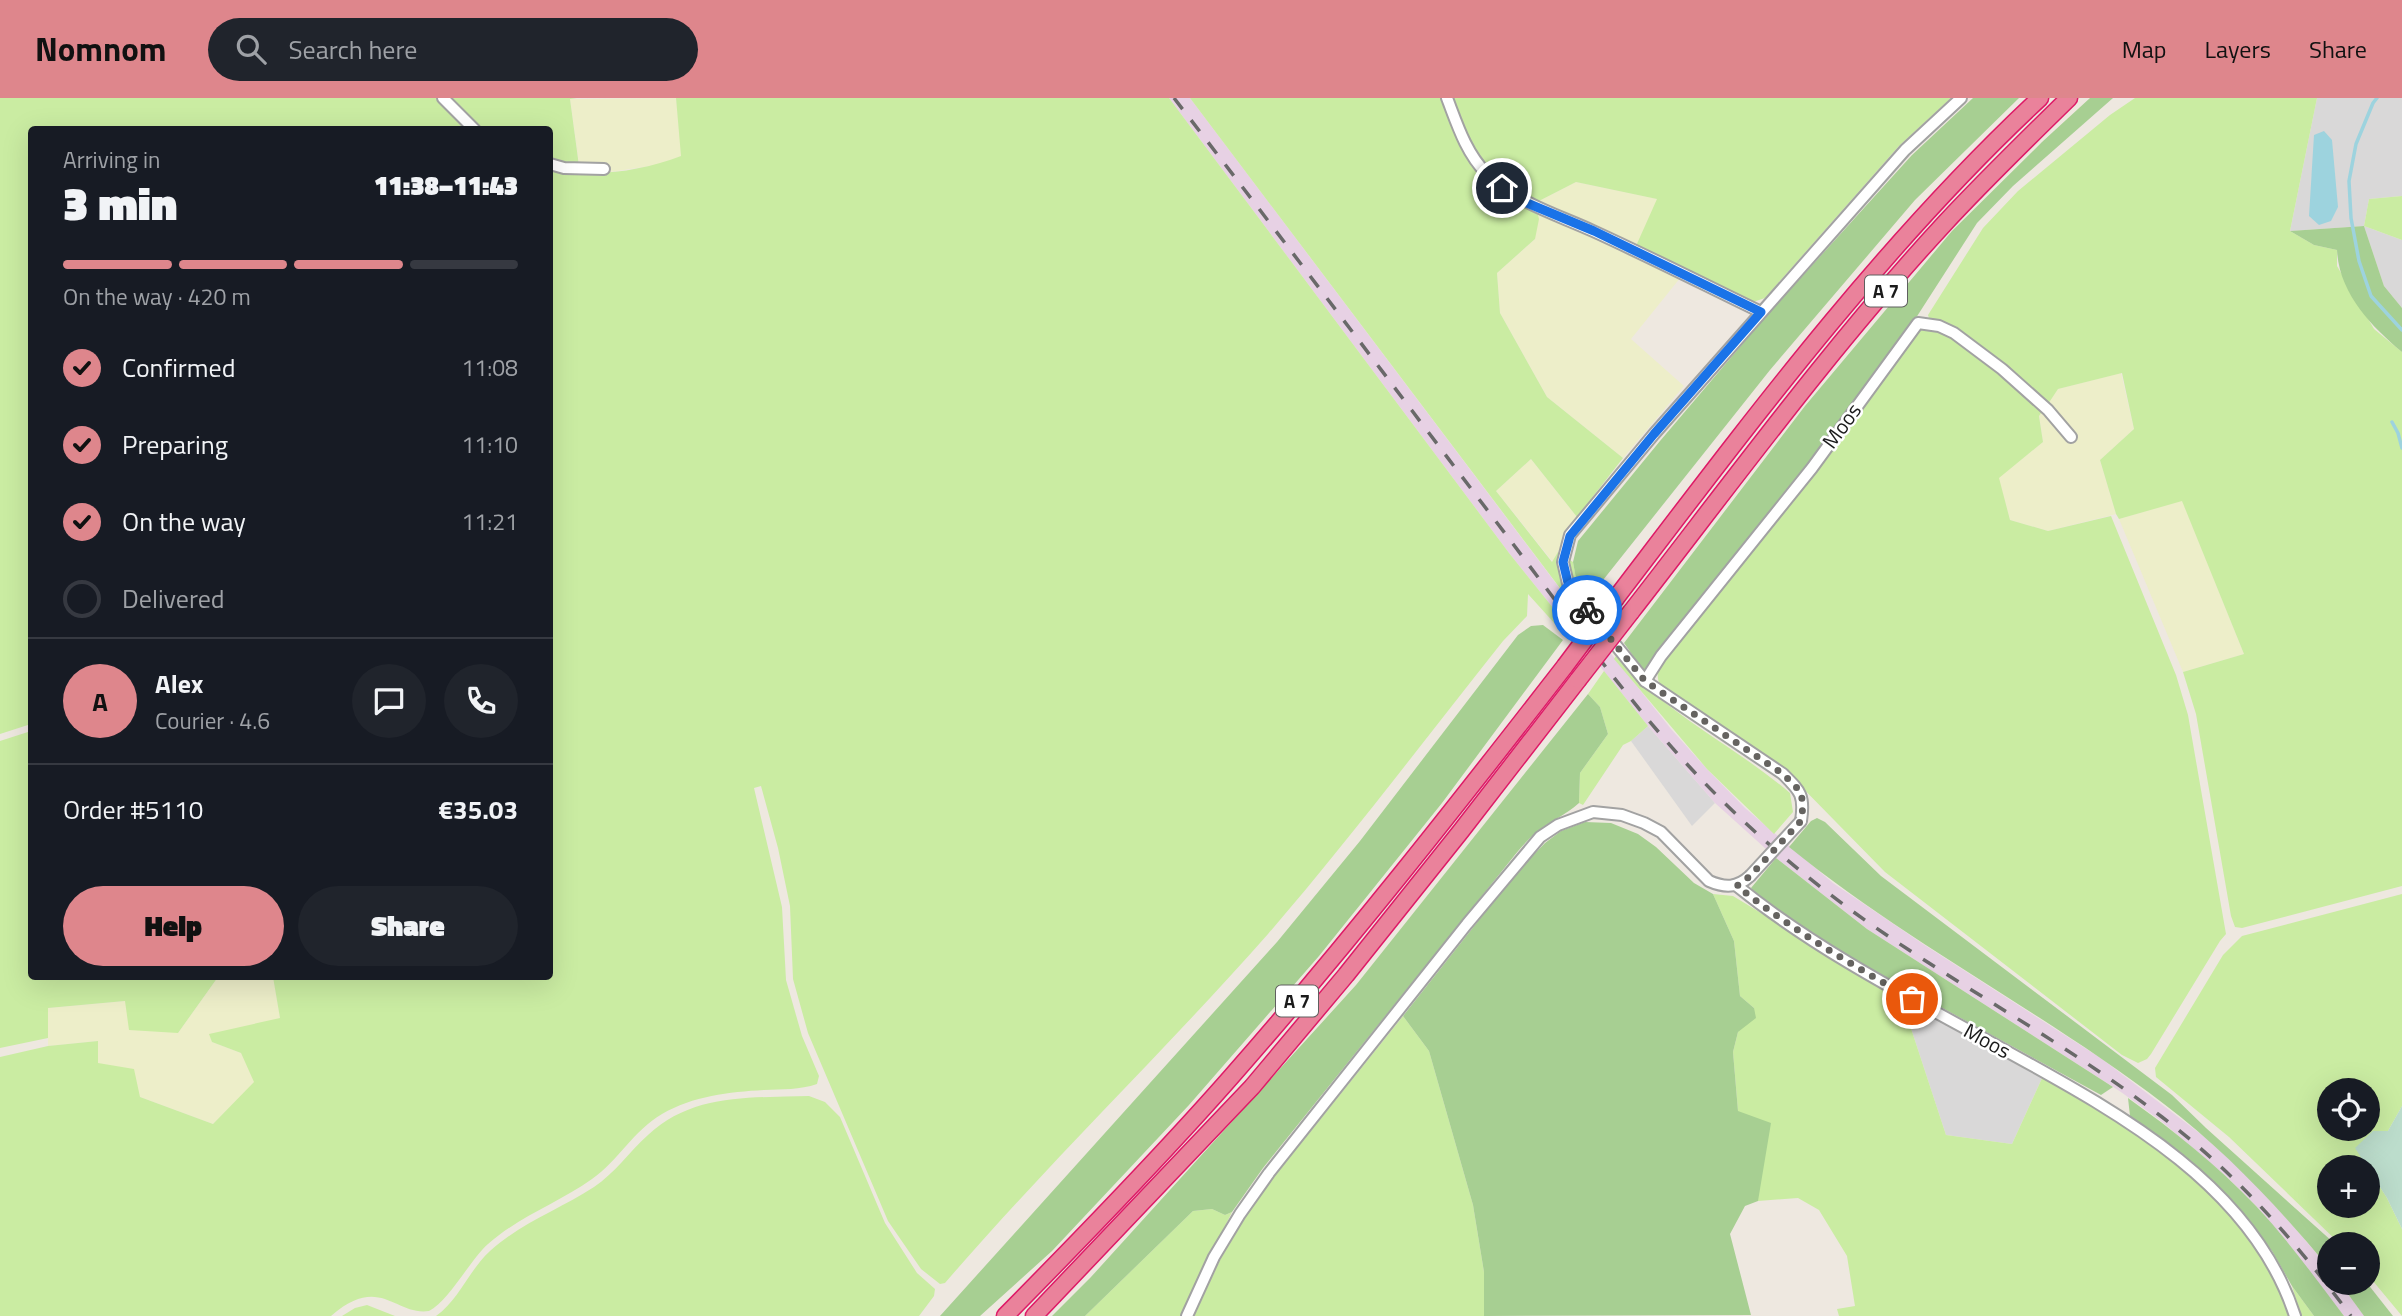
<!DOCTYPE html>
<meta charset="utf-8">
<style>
body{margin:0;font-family:"Titillium Web",sans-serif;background:#20242c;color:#f1f3f6;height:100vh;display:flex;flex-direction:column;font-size:26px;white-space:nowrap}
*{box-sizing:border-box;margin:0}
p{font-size:23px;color:#9ea1a6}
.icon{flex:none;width:38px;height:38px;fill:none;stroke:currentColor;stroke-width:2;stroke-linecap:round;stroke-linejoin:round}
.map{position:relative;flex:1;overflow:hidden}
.sheet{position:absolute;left:28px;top:28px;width:525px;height:854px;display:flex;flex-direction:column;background:#171b24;border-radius:7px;box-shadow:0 7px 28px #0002}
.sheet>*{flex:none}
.fabs{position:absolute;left:2317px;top:980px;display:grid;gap:14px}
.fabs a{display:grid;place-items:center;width:63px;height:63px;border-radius:50%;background:#171b24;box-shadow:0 7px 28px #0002;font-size:35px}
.pin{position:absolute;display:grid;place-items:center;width:60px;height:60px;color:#fff;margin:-30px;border:4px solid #fff;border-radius:50%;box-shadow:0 2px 7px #0007}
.courier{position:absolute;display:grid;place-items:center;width:70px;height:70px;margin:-35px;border:5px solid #1a73e8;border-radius:50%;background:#fff;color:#222;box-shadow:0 2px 9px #0007}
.summary em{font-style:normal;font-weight:800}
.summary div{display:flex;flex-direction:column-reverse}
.summary{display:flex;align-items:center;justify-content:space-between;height:119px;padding:0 35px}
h1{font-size:46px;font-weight:800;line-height:52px}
.bar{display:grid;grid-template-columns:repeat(4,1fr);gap:10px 7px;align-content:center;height:84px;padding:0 35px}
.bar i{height:9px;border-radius:5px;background:#363941}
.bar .selected{background:#de868c}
.bar p{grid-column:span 4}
.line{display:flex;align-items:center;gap:18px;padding:0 35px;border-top:2px solid #363941}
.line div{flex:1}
.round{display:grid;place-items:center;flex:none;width:74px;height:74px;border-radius:37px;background:#20242c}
ol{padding:0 35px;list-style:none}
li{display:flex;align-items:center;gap:21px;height:77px}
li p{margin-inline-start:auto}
li .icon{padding:7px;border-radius:50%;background:#de868c;color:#111;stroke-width:4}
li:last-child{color:#9ea1a6}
li i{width:38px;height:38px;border:4px solid #363941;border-radius:50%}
.primary-button{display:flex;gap:14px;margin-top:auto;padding:14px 35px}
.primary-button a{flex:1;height:80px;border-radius:42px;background:#de868c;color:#111;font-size:28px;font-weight:800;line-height:80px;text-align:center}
.primary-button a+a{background:#20242c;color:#f1f3f6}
header{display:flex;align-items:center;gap:42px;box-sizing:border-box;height:98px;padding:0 35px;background:#de868c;color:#111}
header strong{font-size:33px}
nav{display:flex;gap:38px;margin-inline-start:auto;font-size:24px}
.search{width:490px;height:63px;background:#20242c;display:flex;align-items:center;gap:18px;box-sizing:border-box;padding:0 24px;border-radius:38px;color:#9ea1a6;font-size:26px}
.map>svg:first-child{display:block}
.residential{fill:#d9d8d8}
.industrial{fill:#e7d1e4}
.farmland{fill:#edeec9}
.grass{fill:#caeca2;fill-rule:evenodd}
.forest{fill:#a7cf92}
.wetland{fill:#bcddcc}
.water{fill:#9dd3de}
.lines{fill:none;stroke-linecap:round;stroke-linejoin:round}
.stream{stroke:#9dd3de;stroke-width:3.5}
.minor-casing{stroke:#a2a2a2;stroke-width:14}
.highway-casing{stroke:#de1a67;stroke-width:19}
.minor{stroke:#fff;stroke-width:10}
.highway{stroke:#ea829b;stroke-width:16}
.rail{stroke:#696969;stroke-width:3.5;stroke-dasharray:14 14;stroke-linecap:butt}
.minor-bridge-casing{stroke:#a2a2a2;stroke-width:14;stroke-linecap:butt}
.highway-bridge-casing{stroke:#de1a67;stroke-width:19;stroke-linecap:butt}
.minor-bridge{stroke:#fff;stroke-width:10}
.highway-bridge{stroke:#ea829b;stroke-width:16}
.done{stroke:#656360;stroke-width:7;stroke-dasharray:0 12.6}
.route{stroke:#1a73e8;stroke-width:9}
.labels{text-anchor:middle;stroke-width:5;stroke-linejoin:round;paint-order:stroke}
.shield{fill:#fff;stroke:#5f5f5f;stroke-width:2}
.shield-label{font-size:19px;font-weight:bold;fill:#1b1b1b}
.street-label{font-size:21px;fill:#1b1b1b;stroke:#fff}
</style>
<header>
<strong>Nomnom</strong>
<div class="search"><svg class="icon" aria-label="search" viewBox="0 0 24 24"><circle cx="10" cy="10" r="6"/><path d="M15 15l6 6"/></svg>Search here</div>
<nav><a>Map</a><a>Layers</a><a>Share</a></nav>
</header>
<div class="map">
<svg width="2402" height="1218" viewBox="0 0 2402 1218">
<rect width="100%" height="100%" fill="#eee8e0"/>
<g class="residential">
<path d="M2317 0H2402V98L2369 101 2364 128 2402 142V210L2384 188 2364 128 2290 133Z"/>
<path d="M1648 628 1715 705 1692 728 1631 643Z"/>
<path d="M1901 900 2043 978 2012 1046 1946 1037Z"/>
</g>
<path class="industrial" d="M1169 0H1190L1573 508 1671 631 1707 671 1745 710 1833 785 1923 846 2102 961 2202 1037 2237 1068 2269 1100 2329 1170V1185H2340L2364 1218H2344L2258 1110 2227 1079 2161 1023 2121 994 1867 831 1776 760 1715 705 1648 628 1509 455Z"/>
<g class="farmland">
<path d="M676 0 682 58 657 67 610 74H580L570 1Z"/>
<path d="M1576 84 1658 101 1685 174 1631 241 1684 288 1623 360 1547 299 1500 215 1497 175 1535 141V105Z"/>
<path d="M2121 275 2134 331 2100 362 2116 416 2048 433 2010 422 1998 380 2043 344 2039 317 2058 291Z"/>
<path d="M1531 361 1577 419 1553 464 1496 393Z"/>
<path d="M2182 402 2244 556 2183 574 2119 421Z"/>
<path d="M273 878 280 920 212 944 241 955 255 984 213 1026 140 999 97 965 98 943 48 948V910L125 903 178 935 218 879Z"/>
</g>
<g class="grass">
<path d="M0 0H437L467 31 32 32 31 626 0 636Z"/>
<path d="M446 0H577L570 1 579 68 550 63V32L480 31Z"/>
<path d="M676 0H1169L1509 455 1570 531 1565 537 1528 496 1527 518 1503 543C1425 641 1350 741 1268 836 1163 955 1048 1065 945 1185L940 1186 921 1171 888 1123 808 935 793 881 790 808 778 750 761 688 754 690 782 809 786 882 802 938 819 978 817 986C800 992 782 991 764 992 729 994 693 998 662 1016 634 1032 618 1063 592 1081 558 1105 520 1118 488 1146 470 1162 448 1204 429 1213 395 1218 380 1175 331 1218H0V959L48 948 98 943V965L134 971 140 999 213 1026 254 984 241 955 212 944 209 936 280 920 273 879 550 878V70C592 81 641 73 681 58Z"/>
<path d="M1190 0H1443L1464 53 1537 113 1539 121 1535 141 1497 175 1500 215 1547 299 1623 360 1577 419 1531 361 1496 393 1552 464 1558 454 1573 464 1577 486 1588 501 1581 518Z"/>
<path d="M1452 0H1951L1899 48 1765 200 1753 204 1685 174 1636 148 1657 101 1576 84 1535 105C1480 73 1474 58 1452 0Z"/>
<path d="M2135 0H2317L2290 133 2314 147 2337 152V168L2374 231 2402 254V788L2242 830 2235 829 2231 818 2196 616 2183 574 2244 556 2182 403 2119 421 2116 416 2100 362 2134 331 2122 275 2058 291 2048 306 1930 223 1928 217 1983 130 2018 93 2110 17Z"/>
<path d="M2402 98V142L2364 128 2369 101Z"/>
<path d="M1926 230C1963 234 2015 287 2043 312L2039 318 2043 344 1999 380 2010 422 2048 433 2111 418 2176 577 2188 617 2226 836 2220 843 2151 956 2147 961 2138 965 2122 957 1885 774 1786 673 1660 587C1655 576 1659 571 1665 561L1916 234Z"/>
<path d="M1616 558C1663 615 1734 647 1790 695L1793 714 1774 736 1707 671 1614 561Z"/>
<path d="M1604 573 1648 628 1631 643 1623 647 1583 707 1579 705 1580 675 1608 636 1600 609 1588 596Z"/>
<path d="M31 633 32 878 218 879 178 935 129 932 125 903 48 910V940L0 950V643Z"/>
<path d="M1713 796 1733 798 1901 900 1946 1037 2012 1046 2043 978 2139 1036 2212 1093 2266 1158 2292 1218H1839L1837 1211 1855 1208 1847 1158 1819 1112 1798 1100 1758 1103V1096L1738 1013 1733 954 1738 934 1754 910 1740 898 1734 843Z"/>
<path d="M2402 796V1008L2388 1033 2356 1050 2367 1069H2329V1108H2368V1070L2387 1100 2402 1131V1218L2368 1177V1146H2340L2229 1039 2156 979 2155 970 2223 857 2242 838ZM2329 992H2368V1031H2329Z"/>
<path d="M1403 918 1429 953 1473 1107 1484 1174V1218H1194L1220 1162 1246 1118 1274 1079Z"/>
<path d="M809 998 825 1004 840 1019 885 1125 917 1175 935 1191 934 1198 919 1218H436C459 1202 469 1172 490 1153 521 1125 560 1111 594 1089 615 1075 629 1054 648 1037 693 995 751 1000 809 998Z"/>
<path d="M1212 1111 1225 1117 1232 1114 1181 1218H1085L1193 1113Z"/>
<path d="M2292 1188 2314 1218H2301Z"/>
<path d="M367 1207 395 1218H342L355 1210Z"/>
</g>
<g class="forest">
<path d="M1973 0H2019L1915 102 1770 272 1588 501 1577 486 1573 464 1578 443 1660 343 1768 216 1912 57Z"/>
<path d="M2090 0H2113L2013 88 1977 125 1914 223 1808 368 1650 568 1643 572 1624 545 1805 308 1952 133 2042 44Z"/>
<path d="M2364 128 2384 188 2402 210V254C2371 228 2339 195 2337 152L2314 147 2290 133Z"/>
<path d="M1543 527 1563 542 1442 705 1319 858 1189 1007 1052 1153 980 1218H940L1277 844 1360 743 1518 537 1531 528Z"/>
<path d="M1588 596 1600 609 1608 636 1580 675 1579 705C1566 717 1550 723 1537 734 1527 742 1518 753 1510 763L1263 1070 1232 1114 1225 1117 1212 1111 1193 1113 1085 1218H1052L1091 1179 1356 887Z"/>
<path d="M1817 720 1825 724 1881 778 2172 997 2206 1030 2334 1145 2335 1146H2329V1170C2279 1110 2227 1054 2164 1006 2044 914 1907 845 1789 749L1811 723Z"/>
<path d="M1585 724 1611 725 1638 736 1656 749 1694 785 1713 796 1734 843 1740 898 1754 910 1756 920 1738 934 1733 954 1738 1013 1771 1025 1758 1103 1745 1108 1730 1136 1751 1217 1484 1218V1174L1473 1107 1429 953 1403 918 1517 774 1545 745 1561 733Z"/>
<path d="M1776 760 1867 831 2113 989 2101 997 1855 862 1764 805 1751 790Z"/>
<path d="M2128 1000C2173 1032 2217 1067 2256 1108 2288 1142 2316 1181 2344 1218H2314L2292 1188 2272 1153 2216 1088 2130 1018Z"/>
<path d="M2340 1185H2367L2393 1218H2364Z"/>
</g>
<path class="wetland" d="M2402 1008V1131L2387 1100 2355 1050 2373 1033H2388Z"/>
<path class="water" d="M2324 33 2332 42 2338 109 2331 123 2319 127 2309 118 2314 37Z"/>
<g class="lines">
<g class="stream">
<path d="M2377 0 2373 5 2356 46 2349 83 2351 120 2359 163 2371 198 2402 232"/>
<path d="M2392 324 2398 335 2402 350"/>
</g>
<g class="minor-casing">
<g id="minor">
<path d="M443 0 475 32"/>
<path d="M1447 0C1457 26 1466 55 1486 75 1516 105 1556 116 1593 133 1650 159 1705 187 1761 214"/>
<path d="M550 66 564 70 604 71"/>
<path d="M1645 583 1661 558 1812 370 1918 225 1939 228 1954 235 2002 271 2048 312 2071 339"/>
<path d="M1801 723C1805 697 1800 693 1783 676L1645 583 1569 490 1563 464 1570 437 1654 336 1905 52 1961 0"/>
<path d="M1737 788C1809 846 1891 890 1972 934 2093 1002 2249 1075 2295 1218"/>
<path d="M1187 1218 1214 1159 1240 1116 1269 1075 1467 826 1540 739 1558 727 1593 714 1622 717 1644 725 1661 734 1709 783C1725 790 1737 790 1750 778"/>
</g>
</g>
<g class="highway-casing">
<g id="highway">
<path d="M1616 500C1748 327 1880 149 2040 0"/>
<path d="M1631 514C1733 383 1832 247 1945 125 1985 82 2027 41 2069 0"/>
<path d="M1005 1218C1082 1140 1159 1061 1231 979 1348 846 1457 707 1565 568"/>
<path d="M1034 1218 1252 989 1346 877 1461 733 1578 582"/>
</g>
</g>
<use href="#minor" class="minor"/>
<use href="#highway" class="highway"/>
<path class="rail" d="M1174 0C1286 145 1396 292 1507 438 1579 533 1649 634 1736 716 1777 755 1822 792 1869 825 1965 892 2069 947 2162 1019 2237 1076 2295 1143 2351 1218"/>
<g class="minor-bridge-casing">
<path id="minor-bridge" d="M1750 778 1801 723"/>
</g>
<g class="highway-bridge-casing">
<g id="highway-bridge">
<path d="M1565 568 1616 500"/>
<path d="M1578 582 1631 514"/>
</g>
</g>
<use href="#minor-bridge" class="minor-bridge"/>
<use href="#highway-bridge" class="highway-bridge"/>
</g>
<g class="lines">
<path class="done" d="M1587 512 1645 583 1783 676 1801 694 1803 708 1801 723 1750 778 1737 788C1791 831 1852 867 1912 901"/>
<path class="route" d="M1502 90 1527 105 1594 133 1761 214 1654 336 1570 438 1563 464 1569 489 1587 512"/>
</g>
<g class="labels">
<g class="shield">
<rect x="1865" y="177.5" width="42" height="31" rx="5"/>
<rect x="1276" y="887.5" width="42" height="31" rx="5"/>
</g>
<g class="shield-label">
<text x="1886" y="200">A 7</text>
<text x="1297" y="910">A 7</text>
</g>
<g class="street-label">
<text transform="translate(1842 328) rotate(-54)" y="7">Moos</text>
<text transform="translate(1987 943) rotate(29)" y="7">Moos</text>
</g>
</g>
</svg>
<div class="fabs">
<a><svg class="icon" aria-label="locate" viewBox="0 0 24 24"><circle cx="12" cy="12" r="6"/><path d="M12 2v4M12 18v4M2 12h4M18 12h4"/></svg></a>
<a>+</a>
<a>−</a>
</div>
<div class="pin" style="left:1912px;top:901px;background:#ea580c"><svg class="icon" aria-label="bag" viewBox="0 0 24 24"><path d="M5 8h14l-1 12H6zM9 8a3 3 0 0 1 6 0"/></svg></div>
<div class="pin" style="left:1502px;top:90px;background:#1f2937"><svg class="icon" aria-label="home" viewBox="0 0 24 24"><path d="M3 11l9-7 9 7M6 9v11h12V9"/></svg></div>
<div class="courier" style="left:1587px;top:512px"><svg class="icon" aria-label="bike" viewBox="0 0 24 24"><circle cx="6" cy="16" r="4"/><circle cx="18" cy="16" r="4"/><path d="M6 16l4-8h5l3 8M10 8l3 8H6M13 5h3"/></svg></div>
<section class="sheet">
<div class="summary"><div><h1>3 min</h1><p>Arriving in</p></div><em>11:38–11:43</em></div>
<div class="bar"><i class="selected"></i><i class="selected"></i><i class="selected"></i><i></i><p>On the way · 420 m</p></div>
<ol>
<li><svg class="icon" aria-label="check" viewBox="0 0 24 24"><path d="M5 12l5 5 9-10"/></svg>Confirmed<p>11:08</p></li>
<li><svg class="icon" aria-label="check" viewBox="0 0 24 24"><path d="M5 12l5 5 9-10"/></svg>Preparing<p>11:10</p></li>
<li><svg class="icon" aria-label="check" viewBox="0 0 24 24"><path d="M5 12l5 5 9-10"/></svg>On the way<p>11:21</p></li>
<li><i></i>Delivered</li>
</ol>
<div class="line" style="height:126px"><b class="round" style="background:#de868c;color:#111">A</b><div><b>Alex</b><p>Courier · 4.6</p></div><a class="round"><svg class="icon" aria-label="chat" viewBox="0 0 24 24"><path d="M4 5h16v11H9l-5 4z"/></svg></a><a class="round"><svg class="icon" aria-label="phone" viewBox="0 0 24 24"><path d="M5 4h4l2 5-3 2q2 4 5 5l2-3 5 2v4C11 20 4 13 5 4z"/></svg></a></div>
<div class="line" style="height:91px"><div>Order #5110</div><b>€35.03</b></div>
<div class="primary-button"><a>Help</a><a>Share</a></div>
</section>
</div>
